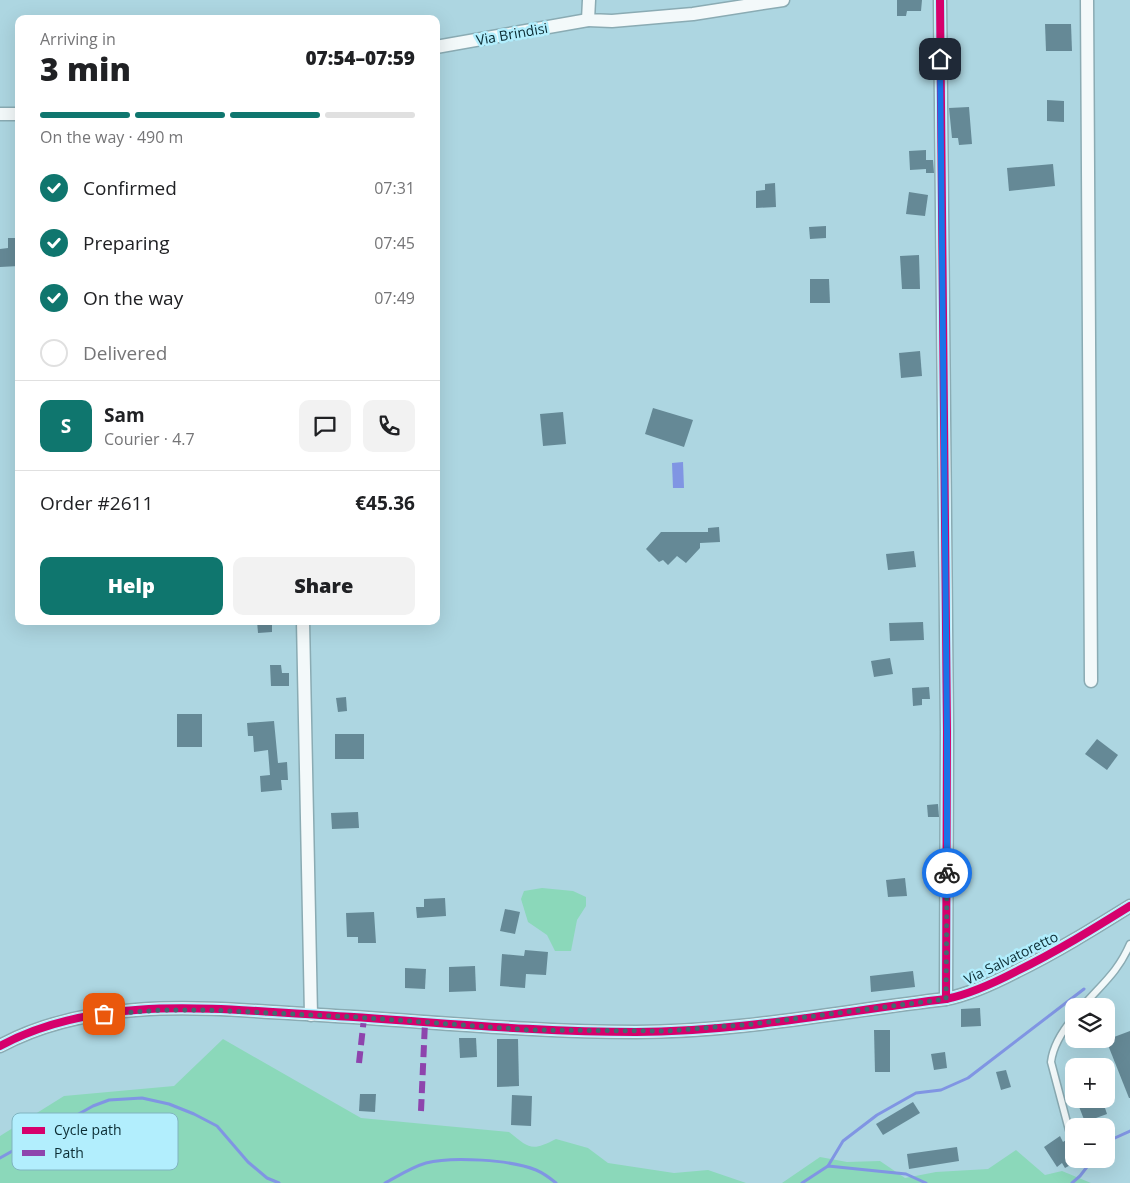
<!DOCTYPE html>
<meta charset="utf-8">
<style>
body{margin:0;font-family:"Open Sans",sans-serif;background:#f2f2f2;color:#202124;height:100vh;display:flex;flex-direction:column;font-size:19px;white-space:nowrap}
*{box-sizing:border-box;margin:0}
p{font-size:16px;color:#757577}
.icon{flex:none;width:28px;height:28px;fill:none;stroke:currentColor;stroke-width:2;stroke-linecap:round;stroke-linejoin:round}
.map{position:relative;flex:1;overflow:hidden}
.sheet{position:absolute;left:15px;top:15px;width:425px;height:610px;display:flex;flex-direction:column;background:#fff;border-radius:10px;box-shadow:0 5px 20px #0002}
.sheet>*{flex:none}
.fabs{position:absolute;left:1065px;top:998px;display:grid;gap:10px}
.fabs a{display:grid;place-items:center;width:50px;height:50px;border-radius:10px;background:#fff;box-shadow:0 5px 20px #0002;font-size:25px}
.pin{position:absolute;display:grid;place-items:center;width:42px;height:42px;color:#fff;margin:-21px;border-radius:10px;box-shadow:0 2px 8px #0006}
.courier{position:absolute;display:grid;place-items:center;width:50px;height:50px;margin:-25px;border:4px solid #1a73e8;border-radius:50%;background:#fff;color:#222;box-shadow:0 1px 6px #0007}
.headline em{font-style:normal;font-weight:800}
.headline div{display:flex;flex-direction:column-reverse}
.headline{display:flex;align-items:center;justify-content:space-between;height:85px;padding:0 25px}
h1{font-size:32px;font-weight:800;line-height:38px}
.bar{display:grid;grid-template-columns:repeat(4,1fr);gap:8px 5px;align-content:center;height:60px;padding:0 25px}
.bar i{height:6px;border-radius:4px;background:#e0e0e0}
.bar .active{background:#0f766e}
.bar p{grid-column:span 4}
.line{display:flex;align-items:center;gap:12px;padding:0 25px;border-top:1px solid #e0e0e0}
.line div{flex:1}
.round{display:grid;place-items:center;flex:none;width:52px;height:52px;border-radius:10px;background:#f2f2f2}
ol{padding:0 25px;list-style:none}
li{display:flex;align-items:center;gap:15px;height:55px}
li p{margin-inline-start:auto}
li .icon{padding:5px;border-radius:50%;background:#0f766e;color:#fff;stroke-width:4}
li:last-child{color:#757577}
li i{width:28px;height:28px;border:2px solid #e0e0e0;border-radius:50%}
.cta{display:flex;gap:10px;margin-top:auto;padding:10px 25px}
.cta a{flex:1;height:58px;border-radius:10px;background:#0f766e;color:#fff;font-size:20px;font-weight:800;line-height:58px;text-align:center}
.cta a+a{background:#f2f2f2;color:#202124}
.map>svg:first-child{display:block}
.green{fill:#8bd8ba}
.water{fill:#8095e3}
.lines{fill:none;stroke-linecap:round;stroke-linejoin:round}
.stream{stroke:#8095e3;stroke-width:3}
.building{fill:#658996}
.service-casing{stroke:#8aabb3;stroke-width:9}
.minor-casing{stroke:#8aabb3;stroke-width:15}
.service{stroke:#f3f9fa;stroke-width:6}
.minor{stroke:#f3f9fa;stroke-width:12}
.quiet{stroke:#8e44ad;stroke-width:6;stroke-dasharray:12 6;stroke-linecap:butt}
.cycleway-casing{stroke:#b2eefd;stroke-width:11}
.cycleway{stroke:#d6006c;stroke-width:8}
.done{stroke:#446870;stroke-width:5;stroke-dasharray:0 9}
.route{stroke:#1a73e8;stroke-width:6}
.labels{text-anchor:middle;stroke-width:5;stroke-linejoin:round;paint-order:stroke}
.street-label{font-size:14px;fill:#0b2c33;stroke:#b2eefd}
.key{fill:#b2eefd;stroke:#80b4c0;stroke-width:1}
.key-label{font-size:14px;fill:#0b2c33}
</style>
<div class="map">
<svg width="1130" height="1183" viewBox="0 0 1130 1183">
<rect width="100%" height="100%" fill="#add6e1"/>
<g class="green">
<path d="M542 888 573 891 586 897V906L577 920 571 951H555L547 935 528 922 521 899 524 891Z"/>
<path d="M223 1039 361 1118 509 1132C529 1148 531 1152 556 1139L588 1148 608 1163 674 1173 708 1170 746 1183H0V1136L64 1096 174 1086Z"/>
<path d="M1016 1150 1045 1175 1062 1171 1091 1183H782L820 1157 847 1162 880 1161 905 1178 936 1172 988 1169Z"/>
</g>
<path class="water" d="M683 462 684 488H673L672 463Z"/>
<g class="lines">
<g class="stream">
<path d="M1106 1142 1130 1131"/>
<path d="M0 1158 93 1106 109 1100 142 1098 169 1104 194 1114 217 1126 248 1162 267 1178 279 1183"/>
<path d="M828 1166 843 1141 877 1115 916 1093 941 1090 968 1078 1084 989"/>
<path d="M385 1183C398 1176 412 1167 426 1163 452 1156 512 1160 536 1170 543 1173 550 1178 556 1183"/>
<path d="M802 1183 828 1166 906 1174 926 1183"/>
<path d="M1072 1183 1080 1176 1093 1159"/>
</g>
</g>
<g class="building">
<path d="M897 0H922L921 11H907L906 16H897Z"/>
<path d="M1045 24H1071L1072 51H1046Z"/>
<path d="M1047 100 1064 101V122L1047 121Z"/>
<path d="M969 107 972 144 959 145 958 138H952L949 108Z"/>
<path d="M926 150V160H933L934 173H926V169L910 170 909 151Z"/>
<path d="M1053 164 1055 186 1009 191 1007 168Z"/>
<path d="M775 183 776 207 756 208V191L765 190V184Z"/>
<path d="M909 192 928 195 925 216 906 214Z"/>
<path d="M826 226V238L810 239 809 227Z"/>
<path d="M8 238H19V266L0 267V249L8 248Z"/>
<path d="M919 255 920 289H902L900 256Z"/>
<path d="M810 279H829L830 303H810Z"/>
<path d="M920 351 922 376 901 378 899 353Z"/>
<path d="M653 408 693 420 684 447 645 434Z"/>
<path d="M563 412 566 444 543 446 540 414Z"/>
<path d="M719 527 720 542 700 543V548L686 563 677 556 668 565 663 560 659 562 646 549 661 532H708V528Z"/>
<path d="M914 551 916 567 888 570 886 554Z"/>
<path d="M257 621H272V632L258 633Z"/>
<path d="M923 622 924 640 890 641 889 623Z"/>
<path d="M890 658 893 674 874 677 871 661Z"/>
<path d="M270 665H281L282 673H289V686H271Z"/>
<path d="M929 687 930 699H922V705L913 706 912 688Z"/>
<path d="M346 697 347 711 338 712 336 698Z"/>
<rect x="177" y="714" width="25" height="33"/>
<path d="M274 721 278 763 287 762 288 780H281L282 790 261 792 260 776 270 775 268 750 254 752 253 736H248L247 723Z"/>
<rect x="335" y="734" width="29" height="25"/>
<path d="M1097 739 1118 755 1107 770 1085 754Z"/>
<path d="M938 804 939 817H928L927 805Z"/>
<path d="M358 812 359 828 332 829 331 813Z"/>
<path d="M905 878 907 896 888 897 886 880Z"/>
<path d="M445 898 446 916 417 918 416 907H424V899Z"/>
<path d="M505 909 520 912 515 934 500 931Z"/>
<path d="M374 912 376 943H358V937H347L346 913Z"/>
<path d="M525 950 548 952 546 975 526 974 525 988 500 986 502 954 524 956Z"/>
<path d="M475 966 476 991 449 992V967Z"/>
<path d="M405 968 426 969 425 989 405 988Z"/>
<path d="M913 971 915 987 871 992 870 976Z"/>
<path d="M980 1008 981 1026 961 1027V1009Z"/>
<path d="M874 1030H890V1072H875Z"/>
<path d="M1130 1031V1098H1129L1106 1040Z"/>
<path d="M459 1038H476L477 1057 460 1058Z"/>
<path d="M497 1039H518L519 1086 497 1087Z"/>
<path d="M945 1052 947 1068 934 1070 931 1054Z"/>
<path d="M1006 1070 1011 1087 1001 1090 996 1072Z"/>
<path d="M360 1094H376L375 1112 359 1111Z"/>
<path d="M512 1095 532 1096 531 1126 511 1125Z"/>
<path d="M1076 1099H1102L1107 1114 1085 1122Z"/>
<path d="M913 1102 920 1113 883 1135 876 1124Z"/>
<path d="M1060 1136 1063 1142 1066 1140 1074 1151V1163L1065 1168 1062 1163 1057 1167 1044 1147Z"/>
<path d="M957 1147 959 1161 909 1169 907 1154Z"/>
</g>
<g class="lines">
<g class="service-casing">
<g id="service">
<path d="M1083 1006C1102 984 1118 972 1130 944"/>
<path d="M1069 1130 1051 1062C1053 1045 1063 1030 1074 1017"/>
</g>
</g>
<g class="minor-casing">
<g id="minor">
<path d="M589 0 588 20 612 21 693 14 783 0"/>
<path d="M940 0 947 731 946 999"/>
<path d="M1087 0 1091 681"/>
<path d="M436 47 588 20"/>
<path d="M0 114H19"/>
<path d="M303 621 311 1015"/>
<path d="M0 1046C96 994 215 1009 320 1015 426 1021 530 1032 636 1032 740 1032 843 1011 946 999 971 994 994 983 1017 971 1056 952 1093 929 1130 906"/>
</g>
</g>
<use href="#service" class="service"/>
<use href="#minor" class="minor"/>
<g class="quiet">
<path d="M359 1063 364 1018"/>
<path d="M421 1111 425 1022"/>
</g>
<g class="cycleway-casing">
<g id="cycleway">
<path d="M940 0 947 731 946 999"/>
<path d="M0 1046C96 994 215 1009 320 1015 426 1021 530 1032 636 1032 740 1032 843 1011 946 999 971 994 994 983 1017 971 1056 952 1093 929 1130 906"/>
</g>
</g>
<use href="#cycleway" class="cycleway"/>
</g>
<g class="lines">
<path class="done" d="M104 1014 162 1010H209L355 1017 531 1030 667 1031 753 1024 946 999 947 873"/>
<path class="route" d="M940 59 947 731V873"/>
</g>
<g class="labels">
<g class="street-label">
<text transform="translate(512 34) rotate(-10)" y="5">Via Brindisi</text>
<text transform="translate(1011 958) rotate(-26)" y="5">Via Salvatoretto</text>
</g>
</g>
<rect x="12" y="1113" width="166" height="57" rx="8" class="key"/>
<rect x="22" y="1127" width="23" height="7" fill="#d6006c"/>
<rect x="22" y="1150" width="23" height="6" fill="#8e44ad"/>
<g class="key-label">
<text x="54" y="1135">Cycle path</text>
<text x="54" y="1158">Path</text>
</g>
</svg>
<div class="fabs">
<a><svg class="icon" aria-label="layers" viewBox="0 0 24 24"><path d="M12 4l9 5-9 5-9-5zM3 14l9 5 9-5"/></svg></a>
<a>+</a>
<a>−</a>
</div>
<div class="pin" style="left:104px;top:1014px;background:#ea580c"><svg class="icon" aria-label="bag" viewBox="0 0 24 24"><path d="M5 8h14l-1 12H6zM9 8a3 3 0 0 1 6 0"/></svg></div>
<div class="pin" style="left:940px;top:59px;background:#1f2937"><svg class="icon" aria-label="home" viewBox="0 0 24 24"><path d="M3 11l9-7 9 7M6 9v11h12V9"/></svg></div>
<div class="courier" style="left:947px;top:873px"><svg class="icon" aria-label="bike" viewBox="0 0 24 24"><circle cx="6" cy="16" r="4"/><circle cx="18" cy="16" r="4"/><path d="M6 16l4-8h5l3 8M10 8l3 8H6M13 5h3"/></svg></div>
<section class="sheet">
<div class="headline"><div><h1>3 min</h1><p>Arriving in</p></div><em>07:54–07:59</em></div>
<div class="bar"><i class="active"></i><i class="active"></i><i class="active"></i><i></i><p>On the way · 490 m</p></div>
<ol>
<li><svg class="icon" aria-label="check" viewBox="0 0 24 24"><path d="M5 12l5 5 9-10"/></svg>Confirmed<p>07:31</p></li>
<li><svg class="icon" aria-label="check" viewBox="0 0 24 24"><path d="M5 12l5 5 9-10"/></svg>Preparing<p>07:45</p></li>
<li><svg class="icon" aria-label="check" viewBox="0 0 24 24"><path d="M5 12l5 5 9-10"/></svg>On the way<p>07:49</p></li>
<li><i></i>Delivered</li>
</ol>
<div class="line" style="height:90px"><b class="round" style="background:#0f766e;color:#fff">S</b><div><b>Sam</b><p>Courier · 4.7</p></div><a class="round"><svg class="icon" aria-label="chat" viewBox="0 0 24 24"><path d="M4 5h16v11H9l-5 4z"/></svg></a><a class="round"><svg class="icon" aria-label="phone" viewBox="0 0 24 24"><path d="M5 4h4l2 5-3 2q2 4 5 5l2-3 5 2v4C11 20 4 13 5 4z"/></svg></a></div>
<div class="line" style="height:65px"><div>Order #2611</div><b>€45.36</b></div>
<div class="cta"><a>Help</a><a>Share</a></div>
</section>
</div>
